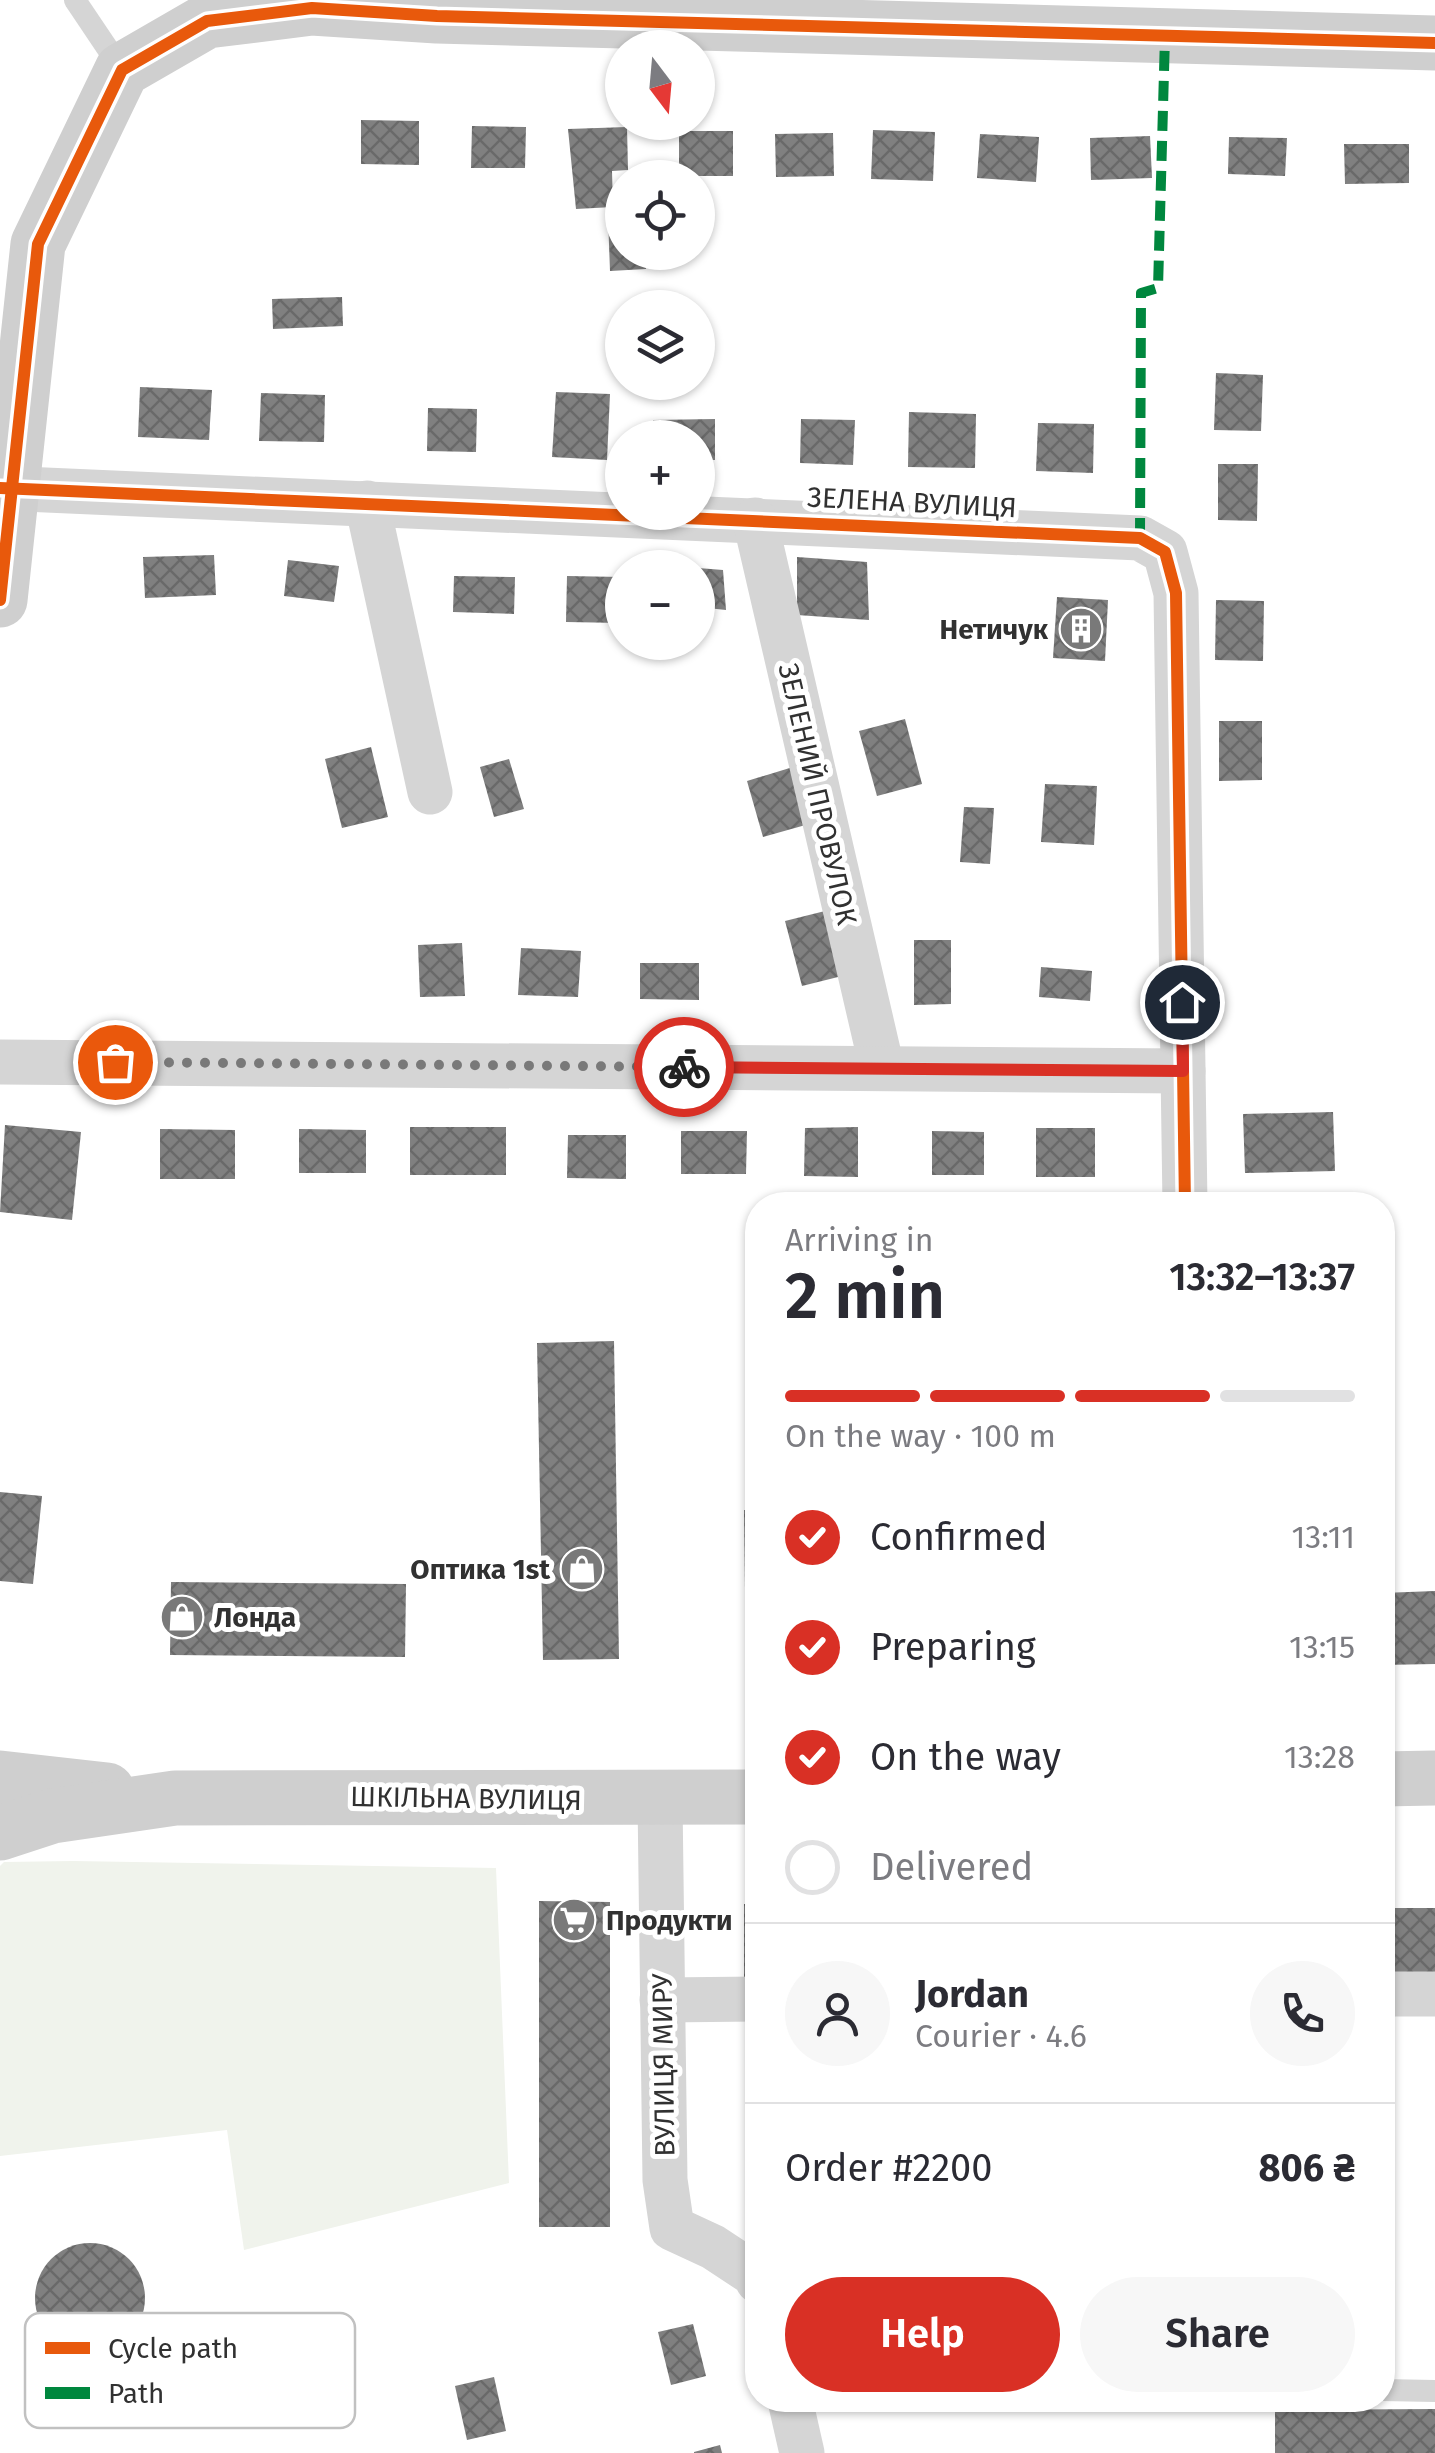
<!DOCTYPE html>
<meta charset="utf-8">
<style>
body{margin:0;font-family:"Fira Sans",sans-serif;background:#f7f7f7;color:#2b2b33;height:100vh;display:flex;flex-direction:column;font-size:38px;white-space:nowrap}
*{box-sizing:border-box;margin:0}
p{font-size:32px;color:#7c7c81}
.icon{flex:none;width:55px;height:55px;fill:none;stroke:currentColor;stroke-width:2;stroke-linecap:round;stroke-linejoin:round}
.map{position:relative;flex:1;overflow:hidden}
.panel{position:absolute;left:745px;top:1192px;width:650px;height:1220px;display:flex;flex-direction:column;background:#fff;border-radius:40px;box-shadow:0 2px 8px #0004}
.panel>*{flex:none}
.needle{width:65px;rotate:164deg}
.fabs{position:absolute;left:605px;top:30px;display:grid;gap:20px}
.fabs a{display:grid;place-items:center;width:110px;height:110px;border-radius:50%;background:#fff;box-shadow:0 2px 8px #0004;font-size:50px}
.pin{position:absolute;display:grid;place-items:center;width:85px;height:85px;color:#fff;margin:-42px;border:5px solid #fff;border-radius:50%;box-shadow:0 2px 10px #0007}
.courier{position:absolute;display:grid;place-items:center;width:100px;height:100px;margin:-50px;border:8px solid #d93025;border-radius:50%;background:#fff;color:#222;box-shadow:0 2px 12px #0007}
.summary em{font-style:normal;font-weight:600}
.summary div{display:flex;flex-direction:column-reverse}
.summary{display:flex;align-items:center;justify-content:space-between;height:170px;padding:0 40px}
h1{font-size:65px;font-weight:600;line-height:75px}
.bar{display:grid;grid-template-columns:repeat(4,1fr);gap:15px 10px;align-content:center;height:120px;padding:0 40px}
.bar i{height:12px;border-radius:8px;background:#e1e1e2}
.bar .selected{background:#d93025}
.bar p{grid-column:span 4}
.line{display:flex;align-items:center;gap:25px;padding:0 40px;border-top:2px solid #e1e1e2}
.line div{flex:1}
.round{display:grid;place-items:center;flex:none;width:105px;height:105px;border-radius:52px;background:#f7f7f7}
ol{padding:0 40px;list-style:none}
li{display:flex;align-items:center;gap:30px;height:110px}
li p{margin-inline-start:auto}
li .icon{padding:10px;border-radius:50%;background:#d93025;color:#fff;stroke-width:4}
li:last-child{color:#7c7c81}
li i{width:55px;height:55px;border:5px solid #e1e1e2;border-radius:50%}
.primary-button{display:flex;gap:20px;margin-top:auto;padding:20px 40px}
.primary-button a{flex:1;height:115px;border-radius:60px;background:#d93025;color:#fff;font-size:40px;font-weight:600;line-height:115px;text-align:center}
.primary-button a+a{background:#f7f7f7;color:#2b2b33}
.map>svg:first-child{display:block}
.park{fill:#f0f3ec}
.building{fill:url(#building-cross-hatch)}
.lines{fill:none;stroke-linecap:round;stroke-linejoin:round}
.lane{stroke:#d5d5d5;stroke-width:22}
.street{stroke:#d5d5d5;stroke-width:45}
.secondary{stroke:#cfcfcf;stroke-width:55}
.quiet{stroke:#00873e;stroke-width:10;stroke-dasharray:20 10;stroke-linecap:butt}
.cycleway-casing{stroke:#fff;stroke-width:19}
.cycleway{stroke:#e8590c;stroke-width:12}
.done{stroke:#797979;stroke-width:10;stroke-dasharray:0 18}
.route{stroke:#d93025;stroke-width:12}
.labels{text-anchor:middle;stroke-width:10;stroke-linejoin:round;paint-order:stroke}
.street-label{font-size:28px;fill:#313131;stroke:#fff}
.poi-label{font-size:28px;font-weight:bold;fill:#313131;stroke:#fff;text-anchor:end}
.key{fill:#fff;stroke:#c1c1c1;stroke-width:2.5}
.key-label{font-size:28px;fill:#313131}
</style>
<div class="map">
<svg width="1435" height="2453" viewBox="0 0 1435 2453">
<defs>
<pattern id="building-cross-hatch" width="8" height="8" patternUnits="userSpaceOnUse" patternTransform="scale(2.5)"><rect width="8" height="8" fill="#808080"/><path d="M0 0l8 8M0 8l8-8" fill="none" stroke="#696969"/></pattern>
</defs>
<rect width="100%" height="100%" fill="#fff"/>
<path class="park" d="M73 1861 496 1868 509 2183 244 2250 227 2130 0 2156V1866L4 1862Z"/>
<g class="building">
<path d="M361 120 419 121V165L361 164Z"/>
<path d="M472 126 526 127 525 168H471Z"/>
<path d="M627 127 628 170 612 171 613 207 576 209 568 129Z"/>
<path d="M873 130 935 132 933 181 871 179Z"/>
<rect x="679" y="131" width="54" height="45"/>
<path d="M833 133 834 176 776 177 775 134Z"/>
<path d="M980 134 1039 137 1036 182 977 178Z"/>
<path d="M1150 136 1152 178 1091 180 1090 138Z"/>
<path d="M1229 137 1287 138 1285 176 1228 174Z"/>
<path d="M1344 144H1409V183L1345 184Z"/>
<path d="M608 217H622V252H645L646 269 610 271Z"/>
<path d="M342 297 343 326 273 329 272 299Z"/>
<path d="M1216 373 1263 375 1261 431 1214 430Z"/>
<path d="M140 387 212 390 209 440 138 437Z"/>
<path d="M556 392 610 394 607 460 552 457Z"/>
<path d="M261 393 325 395 324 442 259 441Z"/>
<path d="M428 408 477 409 476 452 427 451Z"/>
<path d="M909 412 976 414 975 468 908 467Z"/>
<path d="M715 419V460H698V438H654L653 420Z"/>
<path d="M801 419 855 420 853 465 800 463Z"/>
<path d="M1038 423 1094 424 1093 473 1036 471Z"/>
<path d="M1218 464H1258L1257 521 1218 520Z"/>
<path d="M214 555 216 595 145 598 143 557Z"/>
<path d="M797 557 867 562 869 620 797 615Z"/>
<path d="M288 560 339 566 334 602 284 596Z"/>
<path d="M698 568 723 570 726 610 698 607Z"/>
<path d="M454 576 515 577 514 614 453 612Z"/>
<path d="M567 576 622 577V623L566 622Z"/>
<path d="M1057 597 1108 600 1105 661 1053 658Z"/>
<path d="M1216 600 1264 601 1263 661 1215 660Z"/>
<path d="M905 719 922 784 877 796 859 731Z"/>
<path d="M1219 721H1262V780L1219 781Z"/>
<path d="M371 747 388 817 342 828 325 759Z"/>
<path d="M509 759 524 809 494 817 480 767Z"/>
<path d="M793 767 809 824 763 837 747 781Z"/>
<path d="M1045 784 1097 786 1094 845 1041 842Z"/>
<path d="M964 807 994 808 990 864 960 862Z"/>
<path d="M829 910 846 975 802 986 785 921Z"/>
<path d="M914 940H951V1004L914 1005Z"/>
<path d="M462 943 465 996 420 997 418 945Z"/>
<path d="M521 948 581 951 578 997 518 995Z"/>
<path d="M640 963H699V1000L640 999Z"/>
<path d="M1041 967 1092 971 1090 1001 1039 997Z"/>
<path d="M1333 1112 1335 1171 1245 1173 1243 1114Z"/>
<path d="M5 1125 81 1132 72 1220 0 1212Z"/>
<rect x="410" y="1127" width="96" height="48"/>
<path d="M858 1127V1177L804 1176 805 1128Z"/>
<rect x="1036" y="1128" width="59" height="49"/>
<path d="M160 1129 235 1130V1179H160Z"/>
<path d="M299 1129 366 1130V1173H299Z"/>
<path d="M681 1131H747L746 1174H681Z"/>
<path d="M932 1131 984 1132V1175H932Z"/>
<path d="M568 1135H626V1179L567 1178Z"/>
<path d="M614 1341 619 1659 543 1660 537 1343Z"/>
<path d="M0 1492 42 1496 33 1584 0 1581Z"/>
<path d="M744 1510H758V1587L745 1588Z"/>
<path d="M171 1582 406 1584 405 1657 170 1655Z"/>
<path d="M1435 1591V1664L1382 1665V1593Z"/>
<path d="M539 1901 610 1902V2227H539Z"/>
<rect x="744" y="1904" width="14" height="82"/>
<rect x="1382" y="1908" width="53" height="72"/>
<circle cx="90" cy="2298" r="55"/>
<path d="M693 2324 706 2376 671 2385 658 2332Z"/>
<path d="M494 2377 506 2431 467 2440 455 2386Z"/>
<path d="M1435 2409V2453H1275V2410Z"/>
<path d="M720 2445 722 2453H694V2452Z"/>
</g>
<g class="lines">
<g class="lane">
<path d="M75 0 122 70"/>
<path d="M1382 2390 1435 2391"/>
</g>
<g class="street">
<path d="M0 488 1140 538 1165 552 1176 593 1185 1205"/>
<path d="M367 503 430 792"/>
<path d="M755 520 882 1068"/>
<path d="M0 1062 1183 1071"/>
<path d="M660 1800 665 2180 672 2228 713 2247 754 2274 758 2281"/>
<path d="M1382 1994H1435"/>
<path d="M662 2000 758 1999"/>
<path d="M790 2400 802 2453"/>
</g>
<g class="secondary">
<path d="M0 600 38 244 122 70 207 21 312 8 437 16 1435 43"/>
<path d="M0 1778 107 1790"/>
<path d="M1382 1779 1435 1778"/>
<path d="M0 1833 52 1816 175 1798 758 1797"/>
</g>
<path class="quiet" d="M1140 538 1141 293 1158 288 1165 36"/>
<g class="cycleway-casing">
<g id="cycleway">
<path d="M0 488 1140 538 1165 552 1176 593 1185 1205"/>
<path d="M0 600 38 244 122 70 207 21 312 8 437 16 1435 43"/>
</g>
</g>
<use href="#cycleway" class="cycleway"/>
</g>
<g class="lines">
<path class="done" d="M115 1062 684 1067"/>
<path class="route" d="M684 1067 1183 1071 1182 1002"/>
</g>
<defs>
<g id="building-disc" transform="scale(2.25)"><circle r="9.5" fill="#797979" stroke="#fff"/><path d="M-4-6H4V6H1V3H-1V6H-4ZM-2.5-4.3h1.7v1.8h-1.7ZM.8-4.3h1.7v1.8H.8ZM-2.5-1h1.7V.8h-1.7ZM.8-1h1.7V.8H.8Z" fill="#fff"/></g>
<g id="shop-disc" transform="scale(2.25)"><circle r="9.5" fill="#797979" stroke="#fff"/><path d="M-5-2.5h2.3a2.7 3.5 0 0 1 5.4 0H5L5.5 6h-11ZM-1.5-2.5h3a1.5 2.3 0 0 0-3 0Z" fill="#fff"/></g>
<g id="supermarket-disc" transform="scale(2.25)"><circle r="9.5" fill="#797979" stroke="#fff"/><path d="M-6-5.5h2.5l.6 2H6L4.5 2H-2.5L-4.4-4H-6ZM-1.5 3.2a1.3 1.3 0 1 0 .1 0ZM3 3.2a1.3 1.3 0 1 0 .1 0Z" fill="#fff"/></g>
</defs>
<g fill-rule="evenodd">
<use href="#building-disc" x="1081" y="629"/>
<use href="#shop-disc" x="582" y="1569"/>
<use href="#shop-disc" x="182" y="1617"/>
<use href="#supermarket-disc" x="574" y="1920"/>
</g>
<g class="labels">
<g class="street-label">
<text transform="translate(912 502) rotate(3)" y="10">ЗЕЛЕНА ВУЛИЦЯ</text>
<text transform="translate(818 794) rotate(77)" y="10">ЗЕЛЕНИЙ ПРОВУЛОК</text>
<text transform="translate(466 1798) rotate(1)" y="10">ШКІЛЬНА ВУЛИЦЯ</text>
<text transform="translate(663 2065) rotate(-91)" y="10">ВУЛИЦЯ МИРУ</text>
</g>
<g class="poi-label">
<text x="1048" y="639">Нетичук</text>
<text x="550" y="1579">Оптика 1st</text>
<text x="214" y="1627" text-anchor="start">Лонда</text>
<text x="606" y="1930" text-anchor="start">Продукти</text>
</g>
</g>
<rect x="25" y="2313" width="330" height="115" rx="15" class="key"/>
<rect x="45" y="2342" width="45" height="12" fill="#e8590c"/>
<rect x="45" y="2387" width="45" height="12" fill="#00873e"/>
<g class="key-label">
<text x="108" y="2358">Cycle path</text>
<text x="108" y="2403">Path</text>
</g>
</svg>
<div class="fabs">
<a><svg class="needle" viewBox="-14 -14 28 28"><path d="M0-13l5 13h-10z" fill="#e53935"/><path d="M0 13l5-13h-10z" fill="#7c7c81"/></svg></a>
<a><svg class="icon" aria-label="locate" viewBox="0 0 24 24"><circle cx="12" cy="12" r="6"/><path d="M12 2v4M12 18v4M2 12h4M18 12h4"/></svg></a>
<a><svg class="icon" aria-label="layers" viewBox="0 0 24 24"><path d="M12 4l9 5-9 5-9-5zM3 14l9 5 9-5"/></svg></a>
<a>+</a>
<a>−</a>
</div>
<div class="pin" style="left:115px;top:1062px;background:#ea580c"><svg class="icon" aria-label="bag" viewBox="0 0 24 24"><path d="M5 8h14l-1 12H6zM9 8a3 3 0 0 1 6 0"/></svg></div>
<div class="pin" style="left:1182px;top:1002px;background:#1f2937"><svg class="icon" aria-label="home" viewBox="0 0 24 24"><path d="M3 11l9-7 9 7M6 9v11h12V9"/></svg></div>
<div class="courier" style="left:684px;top:1067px"><svg class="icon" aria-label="bike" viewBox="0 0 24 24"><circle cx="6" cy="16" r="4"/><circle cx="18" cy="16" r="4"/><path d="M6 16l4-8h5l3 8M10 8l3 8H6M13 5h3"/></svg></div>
<section class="panel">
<div class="summary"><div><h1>2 min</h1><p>Arriving in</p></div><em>13:32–13:37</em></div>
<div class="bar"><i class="selected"></i><i class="selected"></i><i class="selected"></i><i></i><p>On the way · 100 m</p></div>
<ol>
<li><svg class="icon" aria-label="check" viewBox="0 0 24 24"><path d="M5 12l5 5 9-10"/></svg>Confirmed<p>13:11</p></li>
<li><svg class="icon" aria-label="check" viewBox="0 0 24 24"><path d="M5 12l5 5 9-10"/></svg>Preparing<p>13:15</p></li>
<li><svg class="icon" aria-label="check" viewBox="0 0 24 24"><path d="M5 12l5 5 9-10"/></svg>On the way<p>13:28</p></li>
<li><i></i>Delivered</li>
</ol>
<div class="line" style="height:180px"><a class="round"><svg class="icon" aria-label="person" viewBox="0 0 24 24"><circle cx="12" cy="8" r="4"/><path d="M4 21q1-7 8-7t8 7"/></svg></a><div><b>Jordan</b><p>Courier · 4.6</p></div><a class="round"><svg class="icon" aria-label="phone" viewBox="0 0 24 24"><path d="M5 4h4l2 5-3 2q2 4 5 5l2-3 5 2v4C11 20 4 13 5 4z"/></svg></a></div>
<div class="line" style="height:130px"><div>Order #2200</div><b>806 ₴</b></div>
<div class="primary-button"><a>Help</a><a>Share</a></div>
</section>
</div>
